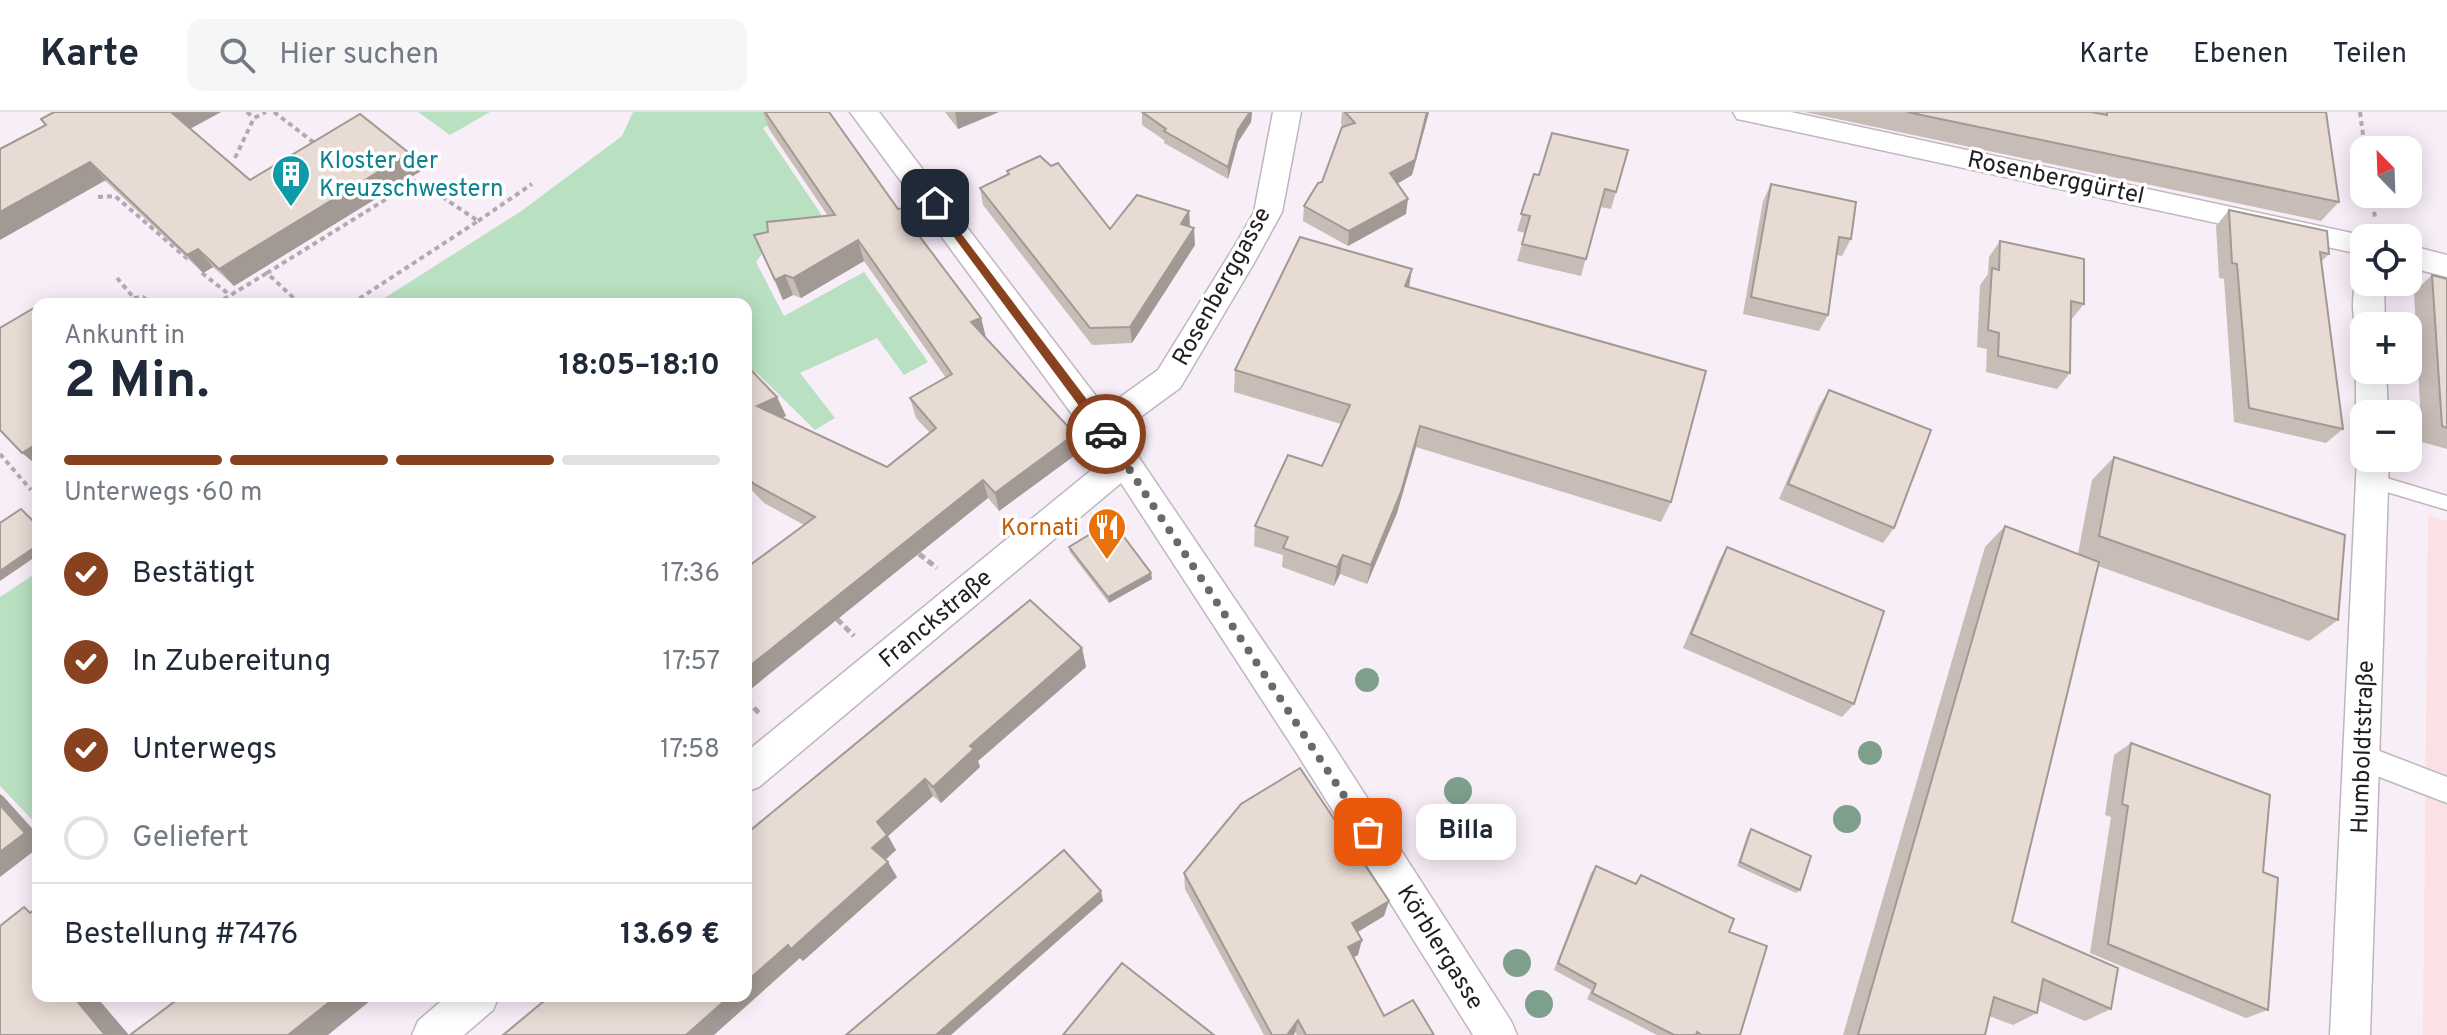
<!DOCTYPE html>
<html lang="de">
<meta charset="utf-8">
<style>
body{margin:0;font-family:Overpass,sans-serif;background:#f6f6f7;color:#1f2937;height:100vh;display:flex;flex-direction:column;font-size:30px;white-space:nowrap}
*{box-sizing:border-box;margin:0}
p{font-size:26px;color:#747a83}
.icon{flex:none;width:44px;height:44px;fill:none;stroke:currentColor;stroke-width:2;stroke-linecap:round;stroke-linejoin:round}
.map{position:relative;flex:1;overflow:hidden}
.panel{position:absolute;left:32px;top:186px;width:720px;height:704px;display:flex;flex-direction:column;background:#fff;border-radius:16px;box-shadow:0 4px 20px #0003}
.panel>*{flex:none}
.needle{width:52px;rotate:337deg}
.controls{position:absolute;left:2350px;top:24px;display:grid;gap:16px}
.controls a{display:grid;place-items:center;width:72px;height:72px;border-radius:16px;background:#fff;box-shadow:0 4px 20px #0003;font-size:40px}
.pin{position:absolute;display:grid;place-items:center;width:68px;height:68px;color:#fff;margin:-34px;border-radius:16px;box-shadow:0 4px 12px #0006}
.courier{position:absolute;display:grid;place-items:center;width:80px;height:80px;margin:-40px;border:6px solid #89421f;border-radius:50%;background:#fff;color:#222;box-shadow:0 2px 10px #0007}
.bubble{position:absolute;height:56px;border-radius:16px;background:#fff;box-shadow:0 4px 20px #0003;font-size:26px;font-weight:700;line-height:56px;text-align:center}
.head em{font-style:normal;font-weight:700}
.head div{display:flex;flex-direction:column-reverse}
.head{display:flex;align-items:center;justify-content:space-between;height:136px;padding:0 32px}
h1{font-size:52px;font-weight:700;line-height:60px}
.bar{display:grid;grid-template-columns:repeat(4,1fr);gap:12px 8px;align-content:center;height:96px;padding:0 32px}
.bar i{height:10px;border-radius:6px;background:#e0e1e3}
.bar .current{background:#89421f}
.bar p{grid-column:span 4}
.line{display:flex;align-items:center;gap:20px;padding:0 32px;border-top:2px solid #e0e1e3}
.line div{flex:1}
ol{padding:0 32px;list-style:none}
li{display:flex;align-items:center;gap:24px;height:88px}
li p{margin-inline-start:auto}
li .icon{padding:8px;border-radius:50%;background:#89421f;color:#fff;stroke-width:4}
li:last-child{color:#747a83}
li i{width:44px;height:44px;border:4px solid #e0e1e3;border-radius:50%}
header{display:flex;align-items:center;gap:48px;box-sizing:border-box;height:112px;padding:0 40px;background:#fff;border-bottom:2px solid #e0e1e3}
header strong{font-size:38px}
nav{display:flex;gap:44px;margin-inline-start:auto;font-size:28px}
.search{width:560px;height:72px;background:#f6f6f7;display:flex;align-items:center;gap:20px;box-sizing:border-box;padding:0 28px;border-radius:16px;color:#747a83;font-size:30px}
.map>svg:first-child{display:block}
.education{fill:#fbe0e4}
.green{fill:#b9e0c1}
.lines{fill:none;stroke-linecap:round;stroke-linejoin:round}
.service-casing{stroke:#bfb6bf;stroke-width:3}
.pedestrian-casing{stroke:#bfb6bf;stroke-width:3}
.minor-casing{stroke:#bfb6bf;stroke-width:3}
.path-far1{stroke:#b2aab2;stroke-width:4;stroke-dasharray:5 4;stroke-linecap:butt}
.path{stroke:#b2aab2;stroke-width:5;stroke-dasharray:7 4;stroke-linecap:butt}
.service{fill:#fff;fill-rule:evenodd}
.pedestrian{fill:#fff;fill-rule:evenodd}
.minor{fill:#fff;fill-rule:evenodd}
.tree{fill:#7e9f8b}
.wall{fill:#c7bcb6}
.shaded-wall{fill:#a29994}
.building{fill:#e7dbd4;stroke:#a29994;stroke-width:2}
.route{fill:#89421f}
.done{stroke:#6c676c;stroke-width:8;stroke-dasharray:0 14.4}
.labels{text-anchor:middle;stroke-width:7;stroke-linejoin:round;paint-order:stroke}
.culture-label{font-size:24px;fill:#0d838f;stroke:#fff;text-anchor:start}
.street-label{font-size:24px;fill:#211e21;stroke:#fff}
.food-label{font-size:24px;fill:#c56008;stroke:#fff;text-anchor:end}
</style>
<header>
<strong>Karte</strong>
<div class="search"><svg class="icon" aria-label="search" viewBox="0 0 24 24"><circle cx="10" cy="10" r="6"/><path d="M15 15l6 6"/></svg>Hier suchen</div>
<nav><a>Karte</a><a>Ebenen</a><a>Teilen</a></nav>
</header>
<div class="map">
<svg width="2447" height="923" viewBox="0 0 2447 923">
<rect width="100%" height="100%" fill="#f8eef8"/>
<path class="education" d="M2428 403 2447 409V923H2423Z"/>
<g class="green">
<path d="M418 0H490L450 23Z"/>
<path d="M633 0H801L763 16 821 102 822 119 773 126 756 150 784 204 864 160 928 250 904 263 877 226 800 261 835 306 815 318 757 261 746 267V192H375L520 100 622 24Z"/>
<path d="M38 460V714L0 674V485Z"/>
</g>
<g class="lines">
<g class="service-casing">
<path id="service" d="M2373 362 2447 384V398L2367 374 2364 369 2367 364Z"/>
</g>
<g class="pedestrian-casing">
<path id="pedestrian" d="M2361 632 2447 665V691L2351 654 2347 645 2351 636Z"/>
</g>
<g class="minor-casing">
<g id="minor">
<path d="M850 0H879L1105 296 1158 258 1234 135 1254 100 1273 0H1301L1282 100 1254 151 1180 276 1121 319 1324 619 1511 909 1517 923H1473L1298 643 1121 371 759 675 746 680V640L1105 347Z"/>
<path d="M1733 0H1791L2375 126H2364V143L1747 9 1737 7Z"/>
<path d="M2408 133 2447 143V165L2408 155Z"/>
<path d="M2364 160V170H2384L2385 214H2364V224L2359 222C2351 208 2351 177 2359 162Z"/>
<path d="M2364 248V258H2386L2388 302H2364V312L2356 302V258Z"/>
<path d="M2364 336V346H2389L2370 923H2330L2357 346Z"/>
<path d="M447 884H499L493 898 464 923H412L418 909Z"/>
</g>
</g>
<g class="path-far1">
<path d="M247 0 254 6"/>
<path d="M274 0 317 33"/>
<path d="M2360 0 2365 38"/>
<path d="M235 46 254 6 266 0"/>
<path d="M2371 82 2375 105"/>
<path d="M98 85 115 84 190 149"/>
<path d="M478 109 532 72"/>
<path d="M202 161 230 183"/>
<path d="M117 166 134 186 128 192"/>
<path d="M134 186 143 185 151 192"/>
<path d="M216 192 267 161"/>
<path d="M300 192 267 161 417 68 478 109 351 192"/>
<path d="M0 342 31 378"/>
</g>
<g class="path">
<path d="M919 442 937 456"/>
<path d="M837 507 854 524"/>
<path d="M746 588 759 601"/>
</g>
<use href="#service" class="service"/>
<use href="#pedestrian" class="pedestrian"/>
<use href="#minor" class="minor"/>
</g>
<g class="tree">
<circle cx="1367" cy="568" r="12"/>
<circle cx="1870" cy="641" r="12"/>
<circle cx="1458" cy="679" r="14"/>
<circle cx="1847" cy="707" r="14"/>
<circle cx="1517" cy="851" r="14"/>
<circle cx="1539" cy="892" r="14"/>
</g>
<g class="wall">
<path d="M54 0H221L190 17 250 68 409 41 421 59 234 174 213 155 203 161 46 13Z"/>
<path d="M763 0H829L898 97 918 116 915 118 981 206 986 226 1075 322 1078 341 999 399 988 386 804 413 764 391 746 372V253L777 285 786 304 782 306 887 355 930 321 916 306 910 286 946 266 864 149 801 186 793 183 783 188 754 123 828 104 769 17Z"/>
<path d="M945 0H999L958 17Z"/>
<path d="M1142 0H1252L1251 10 1238 30 1228 67 1164 31V28L1142 13Z"/>
<path d="M1342 0H1429L1412 63 1397 72 1406 102 1348 134 1303 109 1304 94 1322 70 1343 15 1341 12Z"/>
<path d="M1804 0H2326L2339 90 2321 109Z"/>
<path d="M1007 59 1110 117 1189 99 1190 115 1195 133 1132 231 1092 233 983 93 980 76 1008 62Z"/>
<path d="M1534 62 1616 80 1611 97 1600 95 1581 164 1517 149 1525 121 1517 119Z"/>
<path d="M1771 72 1851 127 1842 144 1837 143 1828 203 1819 219 1743 202 1763 89Z"/>
<path d="M2229 98 2329 142 2321 150 2343 317 2326 331 2234 310 2224 167 2219 166 2216 114Z"/>
<path d="M2000 129 2084 192 2071 208 2070 261 2057 277 1986 260 1987 237 1977 235 1980 173 1988 162 1989 145Z"/>
<path d="M1412 157 1409 175 1671 390 1661 410 1416 335 1397 401 1367 472 1340 462 1334 474 1282 455 1283 443 1254 434 1255 414 1322 354 1341 312 1234 280 1235 258Z"/>
<path d="M2432 163 2447 167V337L2422 330 2414 180Z"/>
<path d="M1829 278 1894 416 1883 431 1779 387 1819 294Z"/>
<path d="M2114 345 2338 508 2309 529 2098 454 2012 810 2111 897 2085 909 2039 889 2037 901 2013 913 1989 904 1985 923H1843L1985 435 2005 414 2078 442 2092 368Z"/>
<path d="M1069 435 1152 467 1109 491 1070 440Z"/>
<path d="M1727 435 1854 592 1842 605 1683 536 1719 449Z"/>
<path d="M1082 536 1086 555 978 649 980 655 941 691 933 684 888 724 896 738 885 748 897 765 803 849 800 846 746 722Z"/>
<path d="M2131 631 2263 760 2268 898 2246 906 2090 841 2111 705 2105 703 2114 643Z"/>
<path d="M1751 717 1800 778 1796 781 1737 754 1748 721Z"/>
<path d="M1596 754 1635 771 1641 763 1729 820 1740 923H1657L1587 887 1591 878 1554 858 1591 761Z"/>
<path d="M1184 761 1384 804 1357 820 1358 843 1353 845 1384 904 1434 923H1297L1295 920 1294 923H1264L1185 777Z"/>
</g>
<g class="shaded-wall">
<path d="M173 0H221L186 19 172 1Z"/>
<path d="M955 0H999L958 17Z"/>
<path d="M1250 0H1252L1251 10 1238 30 1228 67V55L1238 18Z"/>
<path d="M1427 0H1429L1412 63 1388 77 1390 61Z"/>
<path d="M409 41 421 59 234 174 219 157Z"/>
<path d="M90 50 106 68 0 128V100Z"/>
<path d="M1408 87 1406 102 1348 134 1349 119Z"/>
<path d="M912 95 918 116 908 122 902 101Z"/>
<path d="M1189 99 1190 116 1181 112Z"/>
<path d="M1194 116 1195 133 1132 231 1130 215Z"/>
<path d="M858 128 864 149 801 186 793 166Z"/>
<path d="M198 137 213 155 203 161 187 143Z"/>
<path d="M1412 157 1408 180 1405 174Z"/>
<path d="M785 163 793 183 783 188 775 168Z"/>
<path d="M981 206 986 226 971 210Z"/>
<path d="M777 285 786 304 766 313 757 294Z"/>
<path d="M1420 314 1416 335 1397 401 1367 472 1371 453Z"/>
<path d="M1075 322 1078 341 999 399 995 381Z"/>
<path d="M38 331V354L22 341Z"/>
<path d="M983 368 988 386 746 581V557Z"/>
<path d="M38 433V443L0 469V459Z"/>
<path d="M1343 443 1340 462 1334 474 1337 455Z"/>
<path d="M1151 461 1152 467 1109 491 1108 485Z"/>
<path d="M1082 536 1086 555 978 649 980 655 941 691 933 675 970 634Z"/>
<path d="M925 667 933 684 888 724 896 738 882 751 872 736 877 710Z"/>
<path d="M0 682 3 684 38 723V736L0 765Z"/>
<path d="M888 750 897 765 803 849 800 846 714 923H686L730 884H746V870L788 833Z"/>
<path d="M1101 779 1103 789 951 923H936Z"/>
<path d="M1389 789 1384 804 1348 826 1352 811Z"/>
<path d="M1362 828 1358 843 1344 850 1348 835Z"/>
<path d="M73 884H105L100 889 129 923H105Z"/>
<path d="M337 884H376L328 923H288Z"/>
<path d="M1298 908 1295 920 1294 923H1287Z"/>
</g>
<g class="building">
<path d="M54 0H173L172 1 250 68 360 2 409 41 219 157 198 137 187 143 90 50 0 100V37L46 13 41 7Z"/>
<path d="M765 0H829L898 97 912 95 902 101 981 206 971 210 1075 322 995 381 983 368 746 557V456L815 405 754 372 746 364V253L777 285 757 294 887 355 936 316 910 286 952 262 858 128 793 166 785 163 775 168 754 123 768 120 767 110 835 103Z"/>
<path d="M1142 0H1250L1238 18 1228 55 1164 19 1166 17Z"/>
<path d="M1345 0H1427L1415 48 1390 61 1408 87 1349 119 1304 94 1318 71 1322 70 1342 15 1355 11Z"/>
<path d="M1907 0H2091L2107 3V0H2326L2339 90Z"/>
<path d="M1552 21 1628 38 1616 80 1605 77 1586 147 1522 132 1530 104 1521 102 1534 62 1539 63Z"/>
<path d="M1040 44 1051 54 1058 51 1110 117 1137 83 1189 99 1181 112 1194 116 1130 215 1090 216 980 76 1009 62 1007 59Z"/>
<path d="M1771 72 1856 90 1851 127 1839 125 1828 203 1751 185Z"/>
<path d="M2229 98 2327 119 2329 142 2320 140 2343 317 2249 296 2237 152 2232 151Z"/>
<path d="M1300 125 1412 157 1405 174 1706 259 1671 390 1420 314 1401 380 1371 453 1343 443 1337 455 1283 436 1288 425 1255 414 1288 343 1322 354 1350 293 1235 258Z"/>
<path d="M2000 129 2084 147V192L2071 189 2070 261 1998 244 1999 221 1988 218 1992 156 1999 158Z"/>
<path d="M2432 163 2447 167V316L2442 314Z"/>
<path d="M34 196 38 200V331L22 341 0 318V216Z"/>
<path d="M1829 278 1931 318 1894 416 1788 372Z"/>
<path d="M2114 345 2345 423 2338 508 2099 424Z"/>
<path d="M21 397 38 414V433L0 459V411Z"/>
<path d="M1112 409 1151 461 1108 485 1069 435Z"/>
<path d="M2005 414 2099 450 2012 810 2118 856 2111 897 2043 867 2037 901 1994 885 1985 923H1858Z"/>
<path d="M1727 435 1884 499 1854 592 1691 522Z"/>
<path d="M1030 488 1082 536 970 634 974 637 933 675 925 667 877 710 887 723 872 736 888 750 791 837 788 833 746 870V722Z"/>
<path d="M2131 631 2270 683 2263 760 2278 766 2268 898 2108 832 2128 694 2122 692Z"/>
<path d="M1300 656 1389 789 1352 811 1362 828 1348 835 1384 904 1413 888 1434 923H1306L1298 908 1287 923H1272L1184 761 1241 692Z"/>
<path d="M0 693 25 721 0 740Z"/>
<path d="M1751 717 1811 744 1800 778 1740 750Z"/>
<path d="M1064 738 1101 779 936 923H846Z"/>
<path d="M1596 754 1636 772 1641 763 1734 807 1729 820 1767 834 1740 923H1702L1697 920 1696 923H1674L1592 881 1596 872 1558 851Z"/>
<path d="M24 795 30 801 38 795V884H73L105 923H0V814Z"/>
<path d="M1122 851 1214 923H1063Z"/>
<path d="M182 884H337L288 923H130Z"/>
<path d="M550 884H730L686 923H503Z"/>
</g>
<path class="route" d="M935 87 1110 318V325H1102L931 94V88Z"/>
<g class="lines">
<path class="done" d="M1106 322 1368 720"/>
</g>
<defs>
<g id="building-pin" transform="scale(2)"><path d="M0 17L-7.5 6A9.5 9.5 0 1 1 7.5 6Z" fill="#0f9aa8" stroke="#fff"/><path d="M-4-6H4V6H1V3H-1V6H-4ZM-2.5-4.3h1.7v1.8h-1.7ZM.8-4.3h1.7v1.8H.8ZM-2.5-1h1.7V.8h-1.7ZM.8-1h1.7V.8H.8Z" fill="#fff"/></g>
<g id="restaurant-pin" transform="scale(2)"><path d="M0 17L-7.5 6A9.5 9.5 0 1 1 7.5 6Z" fill="#e8710a" stroke="#fff"/><path d="M-5-6h1v4h1v-4h1v4h1v-4h1v5L-1.5 .5V6h-2V.5L-5-1ZM5-6V6H3V1.5H1.5Q1.5-4 5-6Z" fill="#fff"/></g>
</defs>
<g fill-rule="evenodd">
<use href="#building-pin" x="291" y="62"/>
<use href="#restaurant-pin" x="1107" y="415"/>
</g>
<g class="labels">
<g class="culture-label">
<text x="319" y="56">Kloster der<tspan x="319" dy="28">Kreuzschwestern</tspan></text>
</g>
<g class="street-label">
<text transform="translate(2056 65) rotate(12)" y="8">Rosenberggürtel</text>
<text transform="translate(1221 174) rotate(-61)" y="8">Rosenberggasse</text>
<text transform="translate(935 506) rotate(-40)" y="8">Franckstraße</text>
<text transform="translate(2362 635) rotate(-88)" y="8">Humboldtstraße</text>
<text transform="translate(1441 835) rotate(58)" y="8">Körblergasse</text>
</g>
<g class="food-label">
<text x="1079" y="423">Kornati</text>
</g>
</g>
</svg>
<div class="controls">
<a><svg class="needle" viewBox="-14 -14 28 28"><path d="M0-13l5 13h-10z" fill="#e53935"/><path d="M0 13l5-13h-10z" fill="#747a83"/></svg></a>
<a><svg class="icon" aria-label="locate" viewBox="0 0 24 24"><circle cx="12" cy="12" r="6"/><path d="M12 2v4M12 18v4M2 12h4M18 12h4"/></svg></a>
<a>+</a>
<a>−</a>
</div>
<div class="pin" style="left:1368px;top:720px;background:#ea580c"><svg class="icon" aria-label="bag" viewBox="0 0 24 24"><path d="M5 8h14l-1 12H6zM9 8a3 3 0 0 1 6 0"/></svg></div>
<div class="pin" style="left:935px;top:91px;background:#1f2937"><svg class="icon" aria-label="home" viewBox="0 0 24 24"><path d="M3 11l9-7 9 7M6 9v11h12V9"/></svg></div>
<div class="courier" style="left:1106px;top:322px"><svg class="icon" aria-label="car" viewBox="0 0 24 24"><path d="M5 17H2v-5l4-1 3-4h7l3 4 3 1v5h-3M9 17h6M6 11h13"/><circle cx="7" cy="17" r="2"/><circle cx="17" cy="17" r="2"/></svg></div>
<div class="bubble" style="left:1416px;top:692px;width:100px">Billa</div>
<section class="panel">
<div class="head"><div><h1>2 Min.</h1><p>Ankunft in</p></div><em>18:05–18:10</em></div>
<div class="bar"><i class="current"></i><i class="current"></i><i class="current"></i><i></i><p>Unterwegs · 60 m</p></div>
<ol>
<li><svg class="icon" aria-label="check" viewBox="0 0 24 24"><path d="M5 12l5 5 9-10"/></svg>Bestätigt<p>17:36</p></li>
<li><svg class="icon" aria-label="check" viewBox="0 0 24 24"><path d="M5 12l5 5 9-10"/></svg>In Zubereitung<p>17:57</p></li>
<li><svg class="icon" aria-label="check" viewBox="0 0 24 24"><path d="M5 12l5 5 9-10"/></svg>Unterwegs<p>17:58</p></li>
<li><i></i>Geliefert</li>
</ol>
<div class="line" style="height:104px"><div>Bestellung #7476</div><b>13.69 €</b></div>
</section>
</div>
